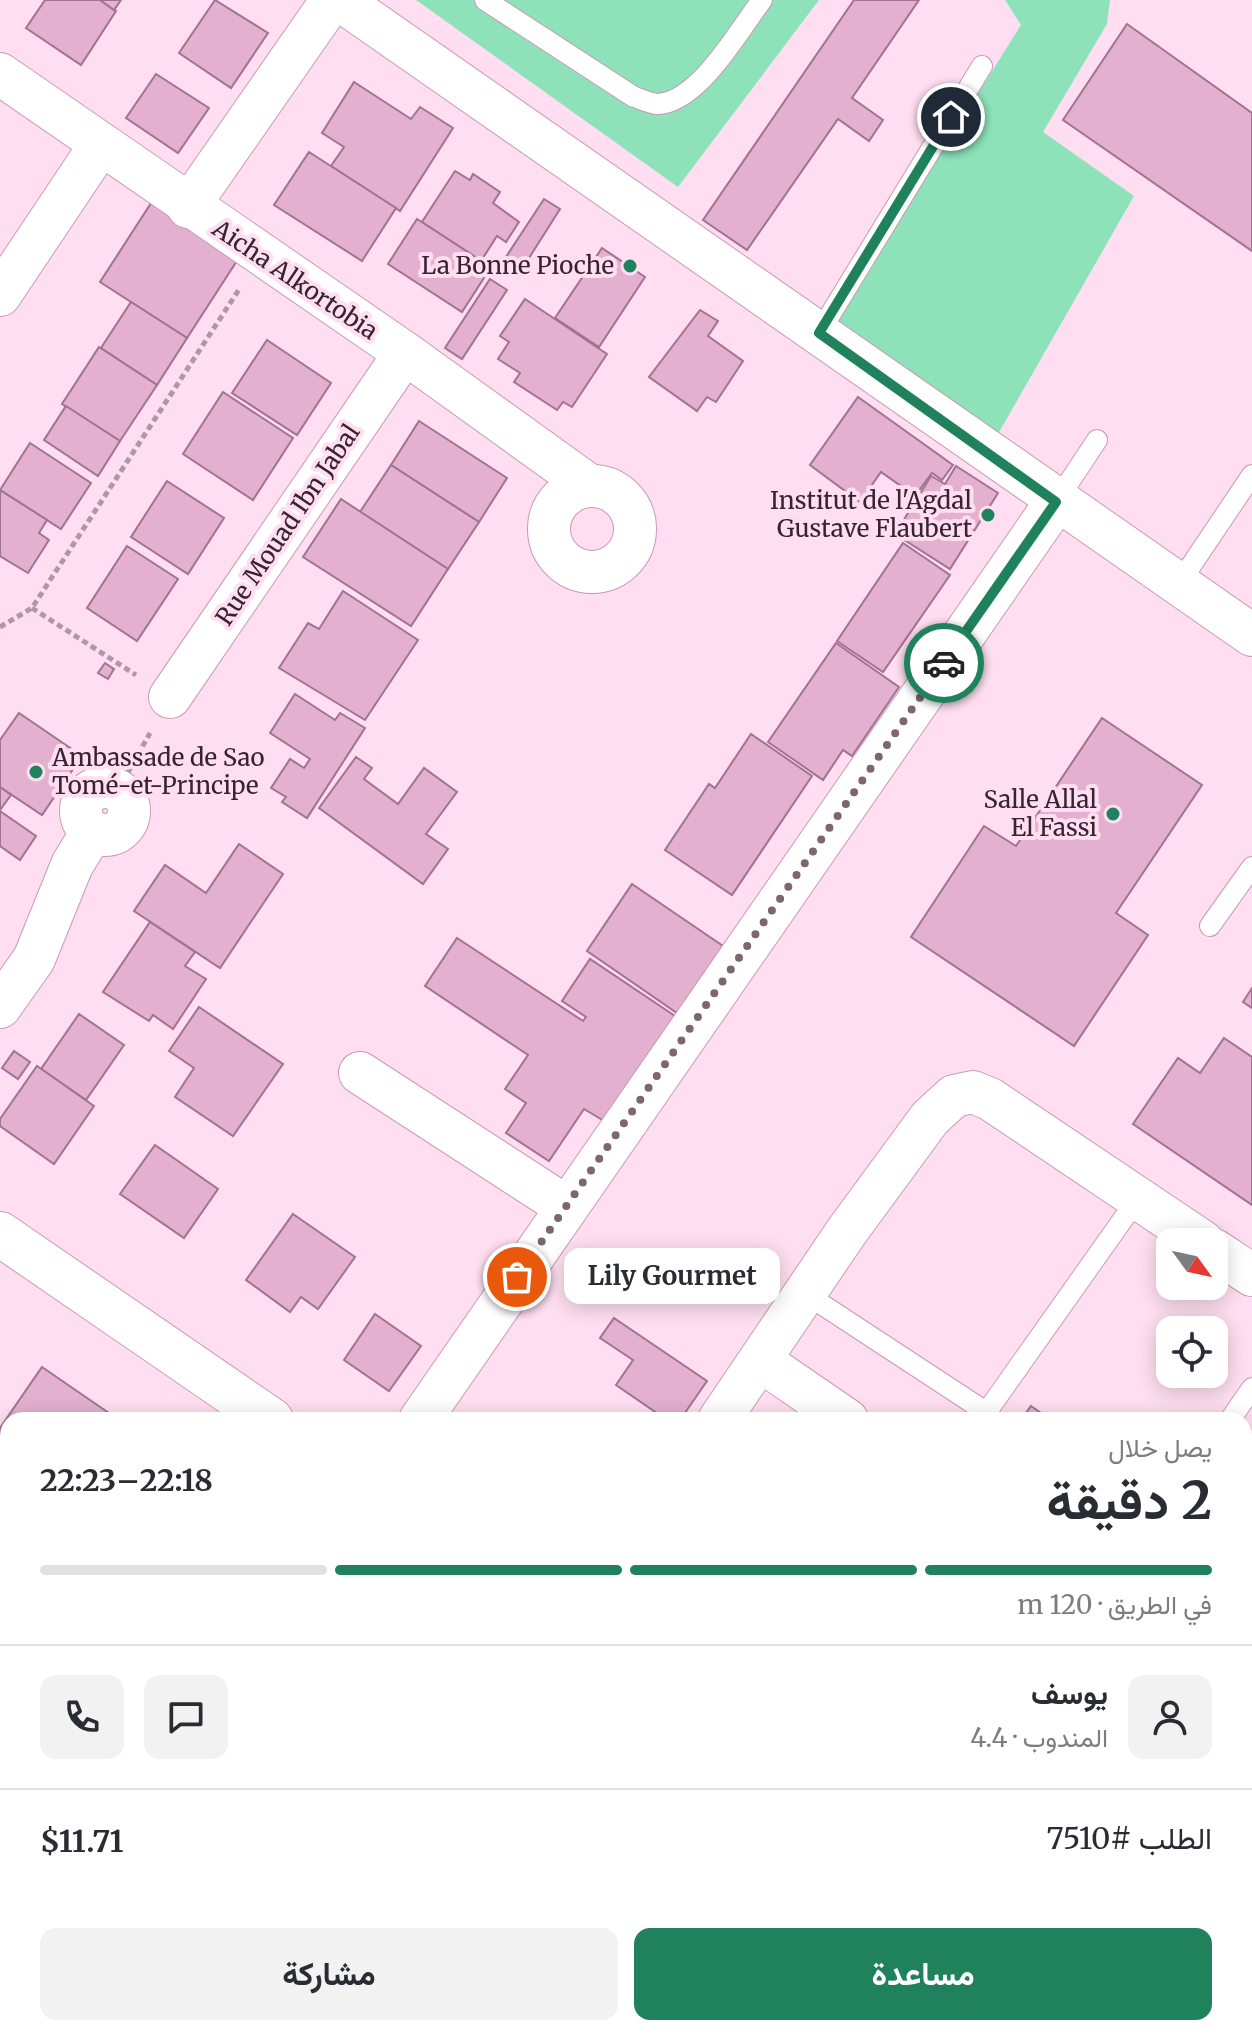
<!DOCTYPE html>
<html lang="ar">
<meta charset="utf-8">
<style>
body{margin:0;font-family:Merriweather,Vazirmatn,serif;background:#f2f2f3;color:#2b2b33;direction:rtl;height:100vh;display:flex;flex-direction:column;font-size:30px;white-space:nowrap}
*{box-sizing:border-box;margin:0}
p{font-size:26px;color:#7c7c81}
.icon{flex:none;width:44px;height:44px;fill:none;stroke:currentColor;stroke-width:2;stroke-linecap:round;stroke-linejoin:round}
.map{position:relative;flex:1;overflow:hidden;direction:ltr}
.side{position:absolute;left:0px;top:1412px;width:1252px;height:624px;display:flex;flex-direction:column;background:#fff;border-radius:24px 24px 0 0;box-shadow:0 4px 20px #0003;direction:rtl}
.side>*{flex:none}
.needle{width:52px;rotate:123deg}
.buttons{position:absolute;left:1156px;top:1228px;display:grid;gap:16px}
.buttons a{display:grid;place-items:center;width:72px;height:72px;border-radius:16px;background:#fff;box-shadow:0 4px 20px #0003;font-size:40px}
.pin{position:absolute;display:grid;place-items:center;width:68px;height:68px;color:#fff;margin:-34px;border:4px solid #fff;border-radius:50%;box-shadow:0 2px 8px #0007}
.courier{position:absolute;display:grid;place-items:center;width:80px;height:80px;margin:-40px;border:6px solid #1f825c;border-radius:50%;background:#fff;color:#222;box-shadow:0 2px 10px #0007}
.bubble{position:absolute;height:56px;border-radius:16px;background:#fff;box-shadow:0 4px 20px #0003;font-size:26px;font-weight:700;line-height:56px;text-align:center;direction:rtl}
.overview em{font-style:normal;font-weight:700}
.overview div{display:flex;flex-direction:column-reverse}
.overview{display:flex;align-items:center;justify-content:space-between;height:136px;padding:0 40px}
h1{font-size:52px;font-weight:700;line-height:60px}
.bar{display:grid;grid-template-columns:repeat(4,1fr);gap:12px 8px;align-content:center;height:96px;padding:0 40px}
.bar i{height:10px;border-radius:6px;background:#e1e1e2}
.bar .selected{background:#1f825c}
.bar p{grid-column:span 4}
.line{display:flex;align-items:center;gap:20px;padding:0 40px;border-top:2px solid #e1e1e2}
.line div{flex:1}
.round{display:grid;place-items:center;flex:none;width:84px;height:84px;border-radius:16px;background:#f2f2f3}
.action{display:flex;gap:16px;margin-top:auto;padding:16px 40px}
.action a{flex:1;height:92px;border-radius:16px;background:#1f825c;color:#fff;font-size:32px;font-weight:700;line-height:92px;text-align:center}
.action a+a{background:#f2f2f3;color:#2b2b33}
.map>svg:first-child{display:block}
.green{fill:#8de2b9}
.building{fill:#e3b0cf;stroke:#a27390;stroke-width:2}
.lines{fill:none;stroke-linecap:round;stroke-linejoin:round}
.service-casing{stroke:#cb99b7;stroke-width:22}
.minor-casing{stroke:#cb99b7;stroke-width:44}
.secondary-casing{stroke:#cb99b7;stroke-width:46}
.path{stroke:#b196a6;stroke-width:5;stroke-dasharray:6 4;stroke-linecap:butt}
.service{stroke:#fff;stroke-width:20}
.minor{stroke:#fff;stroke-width:42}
.secondary{stroke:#fff;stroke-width:44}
.done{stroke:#7d6574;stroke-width:8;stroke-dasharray:0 14.4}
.route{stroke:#1f825c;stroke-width:10}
.poi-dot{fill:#1f825c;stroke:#fedef0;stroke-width:3}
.labels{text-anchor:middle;stroke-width:8;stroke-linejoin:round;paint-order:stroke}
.poi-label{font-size:24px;fill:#382431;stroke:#fedef0;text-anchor:end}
.street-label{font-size:24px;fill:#382431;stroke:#fedef0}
</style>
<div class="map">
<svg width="1252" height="2036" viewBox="0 0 1252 2036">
<rect width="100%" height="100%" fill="#fedef0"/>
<g class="green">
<path d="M416 0H819L678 187Z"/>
<path d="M1005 0H1110L1107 24 1043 132 1134 196 994 441 833 325 1021 25Z"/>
</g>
<g class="building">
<path d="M45 0H100L116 11 81 65 26 28Z"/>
<path d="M100 0H121L114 10Z"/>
<path d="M215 0 268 33 231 88 179 53Z"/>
<path d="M854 0H919L852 98 883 120 869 141 838 119 747 250 703 220Z"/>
<path d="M1127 24 1252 113V251L1063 120Z"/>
<path d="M156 74 209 108 178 153 126 118Z"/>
<path d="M354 82 411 119 420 107 453 128 400 211 331 166 344 147 322 133Z"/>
<path d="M309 152 396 208 362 261 274 205Z"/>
<path d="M455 171 470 180 473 174 500 192 493 203 519 222 506 242 497 236 481 261 422 222Z"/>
<path d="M155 197 242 253 187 338 100 282Z"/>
<path d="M544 199 560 209 517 277 500 266Z"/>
<path d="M417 219 491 267 462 312 388 264Z"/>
<path d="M602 248 645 277 599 347 555 318Z"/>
<path d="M490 279 507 290 462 359 445 348Z"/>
<path d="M525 299 607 354 572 407 563 402 557 410 514 382 520 373 498 359 509 342 500 336Z"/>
<path d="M131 302 187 338 157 385 101 348Z"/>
<path d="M700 310 718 321 708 336 743 361 716 402 707 397 697 411 649 377Z"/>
<path d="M267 340 331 383 297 435 232 393Z"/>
<path d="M99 347 157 385 120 441 62 404Z"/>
<path d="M223 392 293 438 253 500 183 454Z"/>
<path d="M858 397 953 465 942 480 932 473 915 496 881 472 860 502 810 465Z"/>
<path d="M66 406 120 441 98 476 44 440Z"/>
<path d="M419 421 507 478 479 522 391 465Z"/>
<path d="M30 443 91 483 61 529 0 490Z"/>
<path d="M391 465 479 522 448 569 360 512Z"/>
<path d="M956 466 998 493 950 569 895 534 931 476 945 484Z"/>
<path d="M167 481 224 518 188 574 131 537Z"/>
<path d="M0 490 47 520 39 533 49 540 28 573 0 556Z"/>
<path d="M341 499 448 569 411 626 303 557Z"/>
<path d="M903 543 950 575 883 672 837 641Z"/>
<path d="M127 546 178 579 137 641 87 608Z"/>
<path d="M343 591 418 640 365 720 279 668 308 623 319 629Z"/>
<path d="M836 643 899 687 852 756 843 750 823 780 768 742Z"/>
<path d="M105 663 114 669 108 679 98 673Z"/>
<path d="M295 694 335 720 340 713 365 728 307 818 282 802 286 797 271 788 290 759 304 768 310 759 270 733Z"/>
<path d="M19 713 82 756 42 815 0 787V740Z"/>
<path d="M1102 718 1202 785 1116 913 1148 935 1074 1046 911 937 984 826 1016 846Z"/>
<path d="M751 734 812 776 732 895 665 850 709 784 715 788Z"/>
<path d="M356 757 372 768 364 779 398 804 424 768 457 792 426 834 448 849 423 884 319 808Z"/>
<path d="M0 787 11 795 0 810Z"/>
<path d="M0 811 36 836 20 860 0 846Z"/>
<path d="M239 844 283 874 220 968 134 911 165 865 206 893Z"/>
<path d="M632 884 723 946 677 1013 587 951Z"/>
<path d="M150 922 195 952 185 966 206 979 173 1029 153 1015 149 1021 103 992Z"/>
<path d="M457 938 583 1021 586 1017 562 1001 590 959 675 1016 604 1121 584 1109 549 1161 506 1133 526 1103 505 1089 528 1055 425 986Z"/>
<path d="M1252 988V1008L1243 1002Z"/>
<path d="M199 1007 283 1064 233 1136 175 1097 194 1068 169 1051Z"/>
<path d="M79 1014 124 1045 86 1100 41 1069Z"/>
<path d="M1224 1038 1252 1057V1205L1133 1124 1178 1058 1200 1073Z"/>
<path d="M14 1051 30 1062 18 1079 2 1068Z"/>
<path d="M37 1066 94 1106 54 1164 0 1126V1119Z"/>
<path d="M155 1145 218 1189 184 1238 120 1194Z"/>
<path d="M293 1214 355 1257 318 1309 301 1297 290 1312 246 1280Z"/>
<path d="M375 1314 421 1346 389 1391 344 1360Z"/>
<path d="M614 1318 707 1381 680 1420H667L616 1385 633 1360 600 1338Z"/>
<path d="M42 1367 119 1420H8V1521L0 1506V1428Z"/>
<path d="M1031 1406 1051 1420H1021Z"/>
<path d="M0 1628 8 1659V1786L0 1788Z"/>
<path d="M8 1786V1944L0 1946V1788Z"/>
<path d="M8 1944V2028H104L106 2036H0V1946Z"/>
<path d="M167 2028H284L254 2036H169Z"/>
<path d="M284 2028H335L337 2036H254Z"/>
<path d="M447 2028H598L596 2032 601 2036H448Z"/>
<path d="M729 2028H973L987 2036H742Z"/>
</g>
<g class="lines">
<g class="service-casing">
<g id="service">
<path d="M485 0 634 97C641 99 651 104 658 104 699 102 739 30 762 0"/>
<path d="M819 333 982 66"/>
<path d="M1056 502 1097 440"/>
<path d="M1178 585 1252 475"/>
<path d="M1210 926 1252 867"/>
<path d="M806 1294 986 1412"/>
<path d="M981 1420 1138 1198"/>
<path d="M1230 1420 1252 1388"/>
</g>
</g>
<g class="minor-casing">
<g id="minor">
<path d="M340 0 1252 635"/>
<path d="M0 74 405 353 590 486"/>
<path d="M188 207 332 0"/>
<path d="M0 295 101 144"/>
<circle cx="592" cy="529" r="43"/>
<path d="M170 697 405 353"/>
<circle cx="105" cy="811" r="24"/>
<path d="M0 1007 34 959 72 865 92 832"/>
<path d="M360 1073 565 1206"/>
<path d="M1214 1250 1252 1275"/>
<path d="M761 1361 847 1420"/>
<path d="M420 1420 1056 502"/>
<path d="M719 1420 847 1231 930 1118 954 1096 973 1092 990 1099 1203 1242"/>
<path d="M1244 1692 1252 1680"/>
<path d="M406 2028 407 2036"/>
</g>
</g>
<g class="secondary-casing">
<g id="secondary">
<path d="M0 1234 271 1420"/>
<path d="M1185 2028 1197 2036"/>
</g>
</g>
<g class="path">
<path d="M32 608 136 675"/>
<path d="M0 627 32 608 240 288"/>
<path d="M118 790 150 733"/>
</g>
<use href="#service" class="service"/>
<use href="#minor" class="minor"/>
<use href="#secondary" class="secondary"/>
</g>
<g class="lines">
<path class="done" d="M517 1277 944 663"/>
<path class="route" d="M944 663 1056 502 819 333 951 117"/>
</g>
<g class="poi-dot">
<circle cx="630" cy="266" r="8"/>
<circle cx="988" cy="515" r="8"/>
<circle cx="36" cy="772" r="8"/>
<circle cx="1113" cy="814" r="8"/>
</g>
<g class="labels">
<g class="poi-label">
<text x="614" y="274">La Bonne Pioche</text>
<text x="972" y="509">Institut de l'Agdal<tspan x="972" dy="28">Gustave Flaubert</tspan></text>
<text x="52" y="766" text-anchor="start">Ambassade de Sao<tspan x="52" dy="28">Tomé-et-Principe</tspan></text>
<text x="1097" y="808">Salle Allal<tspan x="1097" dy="28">El Fassi</tspan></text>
</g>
<g class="street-label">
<text transform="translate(295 280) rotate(34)" y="8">Aicha Alkortobia</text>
<text transform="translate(288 525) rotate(-56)" y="8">Rue Mouad Ibn Jabal</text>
</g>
</g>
</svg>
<div class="buttons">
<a><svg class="needle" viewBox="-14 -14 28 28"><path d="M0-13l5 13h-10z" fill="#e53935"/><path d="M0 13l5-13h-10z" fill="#7c7c81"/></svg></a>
<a><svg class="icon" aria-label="locate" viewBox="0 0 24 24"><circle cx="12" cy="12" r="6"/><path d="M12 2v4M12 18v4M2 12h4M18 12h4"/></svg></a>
</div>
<div class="pin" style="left:517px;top:1277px;background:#ea580c"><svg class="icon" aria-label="bag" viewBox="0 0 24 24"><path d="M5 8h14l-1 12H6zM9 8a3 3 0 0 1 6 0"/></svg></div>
<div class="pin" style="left:951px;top:117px;background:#1f2937"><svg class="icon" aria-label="home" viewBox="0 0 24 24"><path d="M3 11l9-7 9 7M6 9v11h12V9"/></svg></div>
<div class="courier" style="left:944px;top:663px"><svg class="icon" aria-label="car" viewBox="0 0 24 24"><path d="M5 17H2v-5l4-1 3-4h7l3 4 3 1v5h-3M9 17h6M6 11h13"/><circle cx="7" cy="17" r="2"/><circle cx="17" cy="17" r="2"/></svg></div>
<div class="bubble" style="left:564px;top:1248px;width:216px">Lily Gourmet</div>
<section class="side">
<div class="overview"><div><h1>2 دقيقة</h1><p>يصل خلال</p></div><em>22:18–22:23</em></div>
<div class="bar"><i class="selected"></i><i class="selected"></i><i class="selected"></i><i></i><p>في الطريق · 120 m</p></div>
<div class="line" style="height:144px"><a class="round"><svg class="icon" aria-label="person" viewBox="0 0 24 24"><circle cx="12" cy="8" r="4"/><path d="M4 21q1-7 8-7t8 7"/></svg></a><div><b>يوسف</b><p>المندوب · 4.4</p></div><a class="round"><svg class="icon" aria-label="chat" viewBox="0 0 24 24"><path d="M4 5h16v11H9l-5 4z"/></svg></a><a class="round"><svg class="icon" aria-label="phone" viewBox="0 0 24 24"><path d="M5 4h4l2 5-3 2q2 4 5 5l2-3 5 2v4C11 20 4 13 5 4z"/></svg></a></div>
<div class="line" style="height:104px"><div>الطلب #7510</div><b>$11.71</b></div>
<div class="action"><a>مساعدة</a><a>مشاركة</a></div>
</section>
</div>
